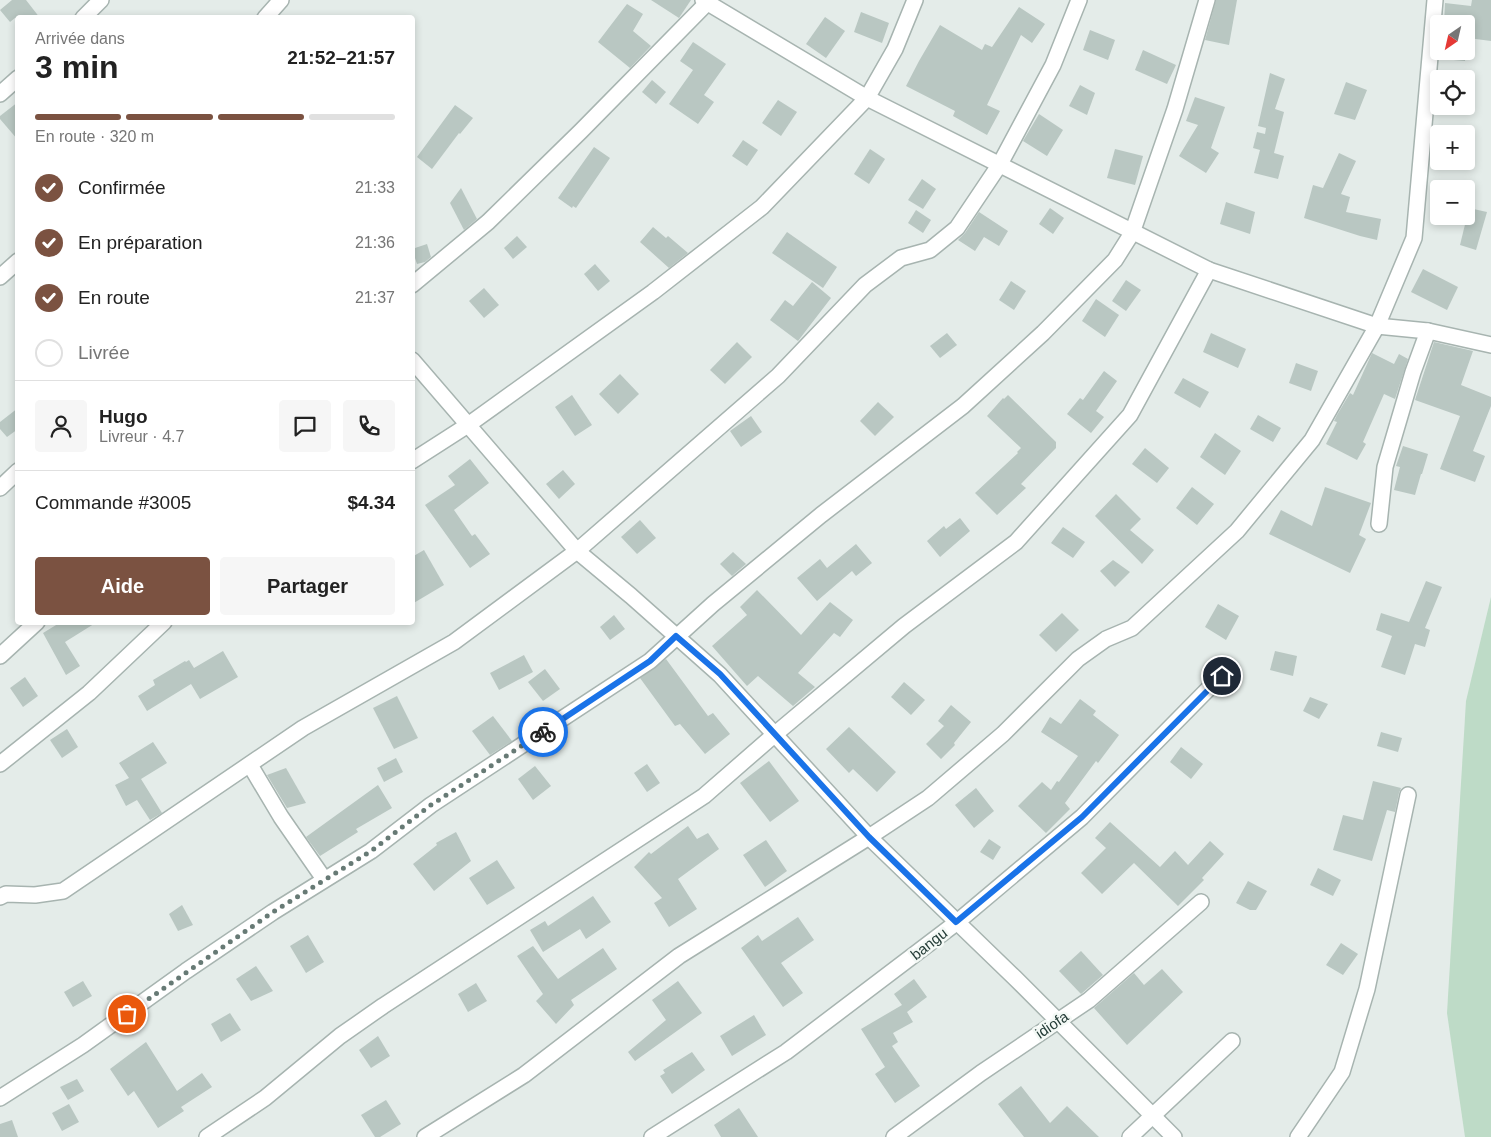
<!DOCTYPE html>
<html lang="fr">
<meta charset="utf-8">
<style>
body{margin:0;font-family:Arial,sans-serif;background:#f6f6f6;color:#222;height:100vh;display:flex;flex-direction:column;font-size:19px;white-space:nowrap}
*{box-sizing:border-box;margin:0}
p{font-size:16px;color:#767676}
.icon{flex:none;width:28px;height:28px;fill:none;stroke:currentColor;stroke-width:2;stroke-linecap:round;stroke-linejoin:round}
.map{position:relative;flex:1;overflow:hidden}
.details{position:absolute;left:15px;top:15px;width:400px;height:610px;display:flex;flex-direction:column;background:#fff;border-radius:5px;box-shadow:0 2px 8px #0003}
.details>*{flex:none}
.needle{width:32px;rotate:214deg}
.tools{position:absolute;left:1430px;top:15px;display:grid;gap:10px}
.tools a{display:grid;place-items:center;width:45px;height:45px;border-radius:5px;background:#fff;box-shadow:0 2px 8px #0003;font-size:25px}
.pin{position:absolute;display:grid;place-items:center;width:42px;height:42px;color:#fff;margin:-21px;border:2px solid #fff;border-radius:50%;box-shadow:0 1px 5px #0007}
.courier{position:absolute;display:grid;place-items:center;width:50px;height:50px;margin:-25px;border:4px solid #1a73e8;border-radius:50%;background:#fff;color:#222;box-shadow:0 1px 6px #0007}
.summary em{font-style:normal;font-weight:700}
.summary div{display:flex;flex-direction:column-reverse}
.summary{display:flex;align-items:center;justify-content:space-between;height:85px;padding:0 20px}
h1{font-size:32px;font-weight:700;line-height:38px}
.bar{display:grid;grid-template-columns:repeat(4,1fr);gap:8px 5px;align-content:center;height:60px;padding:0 20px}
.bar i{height:6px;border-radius:4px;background:#e0e0e0}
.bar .on{background:#7b5241}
.bar p{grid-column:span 4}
.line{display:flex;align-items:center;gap:12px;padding:0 20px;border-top:1px solid #e0e0e0}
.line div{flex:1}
.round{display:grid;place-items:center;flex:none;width:52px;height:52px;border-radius:5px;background:#f6f6f6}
ol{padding:0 20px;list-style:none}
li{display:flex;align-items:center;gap:15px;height:55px}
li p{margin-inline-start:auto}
li .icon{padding:5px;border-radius:50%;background:#7b5241;color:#fff;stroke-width:4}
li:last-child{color:#767676}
li i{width:28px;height:28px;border:2px solid #e0e0e0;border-radius:50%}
.action{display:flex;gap:10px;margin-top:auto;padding:10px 20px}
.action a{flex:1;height:58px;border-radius:5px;background:#7b5241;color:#fff;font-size:20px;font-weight:700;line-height:58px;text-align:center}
.action a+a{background:#f6f6f6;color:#222}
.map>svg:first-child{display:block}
.green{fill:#bedbc7}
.building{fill:#b9c7c2}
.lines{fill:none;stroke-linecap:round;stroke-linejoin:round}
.street-casing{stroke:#a7b4b0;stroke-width:18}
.street{stroke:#fff;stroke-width:15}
.done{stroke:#677a75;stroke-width:5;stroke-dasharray:0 9}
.route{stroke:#1a73e8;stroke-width:6}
.labels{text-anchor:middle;stroke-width:5;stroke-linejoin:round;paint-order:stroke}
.street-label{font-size:15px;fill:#243c37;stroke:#f4f9f6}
</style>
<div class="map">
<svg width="1491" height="1137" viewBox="0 0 1491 1137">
<rect width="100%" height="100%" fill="#e4ece9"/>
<path class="green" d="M1491 597V1137H1465L1447 1013 1466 701Z"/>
<g class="building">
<path d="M12 0H26L40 18H15L10 22 0 10Z"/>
<path d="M651 0H691L679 18Z"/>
<path d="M1216 0H1237L1229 45 1205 40Z"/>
<path d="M1472 0H1491V41L1468 38 1465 61 1442 59 1443 51H1466V24H1444L1445 3 1471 6Z"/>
<path d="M627 4 643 14 633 31 651 46 630 68 598 42Z"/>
<path d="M1019 7 1045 24 1032 43 1021 35 987 105 1000 111 987 135 953 116 955 111 906 86 919 61 940 25 982 50 985 44 992 47Z"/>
<path d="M861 12 889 23 882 43 854 32Z"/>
<path d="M825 17 845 31 826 58 806 44Z"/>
<path d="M1090 30 1115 40 1108 60 1083 50Z"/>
<path d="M693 42 726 64 704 95 714 102 698 124 669 104 693 70 680 61Z"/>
<path d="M1143 50 1176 65 1167 84 1135 70Z"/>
<path d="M1270 73 1285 79 1275 109 1284 112 1274 153 1284 156 1278 179 1254 173 1260 150 1253 148 1257 132 1265 134 1266 128 1258 126Z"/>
<path d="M652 80 666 92 656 104 642 92Z"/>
<path d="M1346 82 1367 90 1355 120 1334 114Z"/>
<path d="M1080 85 1095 93 1087 115 1069 106Z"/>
<path d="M1195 97 1225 107 1211 148 1219 153 1206 173 1179 156 1198 125 1186 121Z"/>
<path d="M778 100 797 112 781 136 762 123Z"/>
<path d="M18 102V140L0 119V116Z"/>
<path d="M455 105 473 118 460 134 459 133 432 169 417 157Z"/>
<path d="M1039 114 1063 130 1047 156 1023 141Z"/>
<path d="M743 140 758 150 747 166 732 156Z"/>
<path d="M594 147 610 158 576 208 573 206 572 208 558 198Z"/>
<path d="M870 149 885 159 869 184 854 174Z"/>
<path d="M1115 149 1143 156 1135 185 1107 178Z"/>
<path d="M1339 153 1356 161 1341 194 1350 197 1346 212 1381 219 1377 240 1360 236 1304 218 1313 185 1323 188Z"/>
<path d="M922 179 936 189 923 209 908 200Z"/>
<path d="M461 188 477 219 464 230 450 203Z"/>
<path d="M1226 202 1255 212 1250 234 1220 224Z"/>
<path d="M1050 208 1064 218 1053 234 1039 224Z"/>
<path d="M1469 208 1487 212 1476 250 1460 245Z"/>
<path d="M916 210 931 220 923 233 908 223Z"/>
<path d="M979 212 1008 231 999 246 984 237 975 251 958 240 965 233Z"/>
<path d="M653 227 666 238 668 236 688 253 669 268 640 242Z"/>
<path d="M787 232 837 267 823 288 772 253Z"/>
<path d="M517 236 527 247 513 259 504 248Z"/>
<path d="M427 244 431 257 425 262 417 264 412 249Z"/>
<path d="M595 264 610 281 598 291 584 274Z"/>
<path d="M1423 269 1458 287 1447 310 1411 292Z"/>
<path d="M1126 280 1141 290 1126 311 1112 301Z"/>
<path d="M1011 281 1026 291 1014 310 999 300Z"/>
<path d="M812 282 831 298 798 341 770 320 785 300 793 306Z"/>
<path d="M484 288 499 305 484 318 469 301Z"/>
<path d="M1096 299 1119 315 1105 337 1082 321Z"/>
<path d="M947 333 957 345 940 358 930 346Z"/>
<path d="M1211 333 1246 349 1238 368 1203 352Z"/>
<path d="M737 342 752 357 725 384 710 370Z"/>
<path d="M1434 342 1473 351 1461 385 1491 397V406L1473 451 1485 456 1475 482 1440 469 1460 416 1415 400Z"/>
<path d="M1372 353 1394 364 1399 354 1408 359 1395 399 1384 394 1363 442 1366 444 1357 460 1326 444 1337 422 1334 421 1337 415 1350 393 1353 395Z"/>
<path d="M1296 363 1318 371 1311 391 1289 383Z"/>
<path d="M1104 371 1117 381 1096 411 1104 417 1091 433 1067 414 1080 398 1083 400Z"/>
<path d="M620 374 639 394 618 414 599 394Z"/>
<path d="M1183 378 1209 392 1200 408 1174 393Z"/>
<path d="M572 395 592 425 575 436 555 407Z"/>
<path d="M1008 395 1056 442V448L1021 484 1026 488 997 515 975 493 1018 453 1017 452 1021 448 987 416 1003 398 1004 399Z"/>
<path d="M878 402 894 417 875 436 860 421Z"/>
<path d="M18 408V429L7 437 0 429V422Z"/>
<path d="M1258 415 1281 428 1273 442 1250 429Z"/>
<path d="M751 416 762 432 741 447 730 431Z"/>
<path d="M1215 433 1241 451 1225 475 1200 457Z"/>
<path d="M1403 446 1428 454 1422 474H1421L1415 495 1394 490 1400 467 1396 466Z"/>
<path d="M1145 448 1169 468 1157 483 1132 464Z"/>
<path d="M470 459 489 483 454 510 472 536 475 534 490 554 470 568 425 505 455 485 448 476Z"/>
<path d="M563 470 575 484 559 499 546 484Z"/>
<path d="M1192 487 1214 504 1197 525 1176 508Z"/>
<path d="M1325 487 1371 503 1359 535 1366 539 1350 573 1269 534 1281 510 1312 526Z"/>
<path d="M1116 494 1141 519 1130 530 1154 550 1142 564 1095 516Z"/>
<path d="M960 518 970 531 940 557 927 541 944 526 946 529Z"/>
<path d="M640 520 656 538 637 554 621 537Z"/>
<path d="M1063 527 1085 542 1073 558 1051 543Z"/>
<path d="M856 544 872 563 856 576 852 571 817 601 797 578 820 559 827 568Z"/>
<path d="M424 550 444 585 412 604V557Z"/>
<path d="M733 552 746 564 732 576 720 564Z"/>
<path d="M1113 560 1130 572 1115 587 1100 571Z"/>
<path d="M1426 581 1442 587 1425 628 1430 630 1425 647 1415 644 1405 675 1381 667 1392 636 1376 630 1381 613 1409 622Z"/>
<path d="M757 590 801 635 830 602 853 620 840 637 834 633 798 673 815 687 793 706 758 676 747 686 712 646 747 615 740 607Z"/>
<path d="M1218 604 1239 616 1226 640 1205 627Z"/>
<path d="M1062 613 1079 630 1056 652 1039 635Z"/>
<path d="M614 615 625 629 610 640 600 627Z"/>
<path d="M61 622H97L65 642 80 666 66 675 43 633Z"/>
<path d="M223 651 238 677 200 699 191 684 147 711 138 696 155 685 153 680 185 661 186 662 189 660 194 668Z"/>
<path d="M1275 651 1297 656 1293 676 1270 670Z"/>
<path d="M524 655 533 672 499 690 490 673Z"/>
<path d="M666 659 708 716 713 713 730 734 705 754 680 724 675 726 640 678Z"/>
<path d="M545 669 560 689 543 701 528 682Z"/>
<path d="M25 677 38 696 23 707 10 688Z"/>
<path d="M904 682 925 700 911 715 891 697Z"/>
<path d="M397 696 418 738 394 749 373 708Z"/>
<path d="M1310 697 1328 704 1319 719 1303 711Z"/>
<path d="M1080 699 1096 711 1093 715 1119 735 1098 763 1096 761 1065 803 1070 809 1046 833 1018 806 1042 782 1051 790 1057 781 1059 782 1078 756 1041 732 1050 717 1061 724Z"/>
<path d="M951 705 971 722 954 743 955 745 941 759 926 744 944 726 938 721Z"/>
<path d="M493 716 512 741 490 755 472 731Z"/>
<path d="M849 727 896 772 877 792 853 769 849 773 826 749Z"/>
<path d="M67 729 78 747 62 758 50 740Z"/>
<path d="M1381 732 1402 738 1398 752 1377 746Z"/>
<path d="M153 742 167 763 141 779 162 813 150 820 137 800 126 806 115 785 129 778 119 763Z"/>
<path d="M1181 747 1203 764 1191 779 1170 762Z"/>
<path d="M396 758 403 772 384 782 377 768Z"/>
<path d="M769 761 799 801 770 822 740 783Z"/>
<path d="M647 764 660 783 647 792 634 773Z"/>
<path d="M535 766 551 786 533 800 518 779Z"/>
<path d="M286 768 306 803 287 808 267 775Z"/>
<path d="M1373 781 1401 788 1399 793 1395 812 1387 810 1372 861 1333 850 1343 815 1363 820Z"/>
<path d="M378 785 392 808 356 829 358 832 320 856 306 837Z"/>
<path d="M976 788 994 811 974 828 955 805Z"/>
<path d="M1110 822 1160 867 1175 851 1188 865 1210 841 1224 854 1202 878 1204 880 1178 906 1134 863 1102 894 1081 873 1106 848 1095 838Z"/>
<path d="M688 826 697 839 708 833 719 849 678 879 697 909 669 927 654 903 662 898 634 867 649 852 651 854Z"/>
<path d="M456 832 471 861 434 891 413 864 437 845 436 843Z"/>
<path d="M989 839 1001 847 993 860 980 852Z"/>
<path d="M766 840 787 871 765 887 743 855Z"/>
<path d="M497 860 515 888 487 905 469 878Z"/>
<path d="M1318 868 1341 880 1333 896 1310 885Z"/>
<path d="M1248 881 1267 891 1256 910H1250L1236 903Z"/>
<path d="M593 896 611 922 586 939 580 929 543 952 530 930 545 921 548 926Z"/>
<path d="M182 905 193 925 178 931 169 914Z"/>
<path d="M798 917 814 940 781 963 803 993 783 1007 741 948 758 935 762 941Z"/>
<path d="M308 935 324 962 306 973 290 946Z"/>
<path d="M1341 943 1358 954 1343 975 1326 965Z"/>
<path d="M533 946 558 979 603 948 617 969 571 1000 574 1005 556 1024 536 1001 543 994 517 956Z"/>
<path d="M1081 951 1103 975 1081 994 1059 971Z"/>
<path d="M256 966 273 991 251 1001 236 979Z"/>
<path d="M1162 969 1183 992 1127 1045 1094 1008 1134 973 1144 985Z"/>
<path d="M914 979 927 997 907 1012 913 1022 893 1033 898 1042 892 1046 920 1086 895 1103 875 1074 885 1067 861 1029 902 1005 894 994Z"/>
<path d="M83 981 92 996 73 1007 64 992Z"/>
<path d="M678 981 702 1013 635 1061 628 1052 666 1020 652 1000Z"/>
<path d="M476 983 487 1001 468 1012 458 994Z"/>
<path d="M230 1013 241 1030 221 1042 211 1024Z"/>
<path d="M754 1015 766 1035 732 1056 720 1036Z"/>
<path d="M378 1036 390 1056 371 1068 359 1050Z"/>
<path d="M146 1042 177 1091 202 1073 212 1087 181 1107 184 1111 158 1128 134 1091 128 1096 110 1069Z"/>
<path d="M692 1052 705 1070 672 1094 660 1076 665 1073 663 1070Z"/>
<path d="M77 1079 84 1091 68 1100 60 1087Z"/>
<path d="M1021 1086 1050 1123 1067 1106 1099 1137H1024L998 1104Z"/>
<path d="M386 1100 401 1124 380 1137H375L361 1115Z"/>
<path d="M69 1104 79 1122 62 1131 52 1113Z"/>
<path d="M739 1108 758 1137H721L714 1125Z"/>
<path d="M12 1120 18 1137H0V1124Z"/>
</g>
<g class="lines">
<g class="street-casing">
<g id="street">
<path d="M703 0 867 98 1209 270 1377 326 1428 331 1491 345"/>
<path d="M83 18 101 0"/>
<path d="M265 18 281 0"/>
<path d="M0 94 18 78"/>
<path d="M0 277 18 261"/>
<path d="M412 285 488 222 581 131 710 0"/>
<path d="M412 360 577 551 631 596 720 675 869 837 1015 978 1174 1137"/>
<path d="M412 461 468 425 653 292 762 207 867 98 895 49 915 0"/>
<path d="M0 488 18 471"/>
<path d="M1379 524 1385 467 1413 372 1428 331"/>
<path d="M0 656 37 622"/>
<path d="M0 764 89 693 164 622"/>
<path d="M250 765 281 817 324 879"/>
<path d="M0 897 6 894 35 895 63 891 303 728 454 642 577 551 778 376 865 285 901 258 930 250 957 228 1000 164 1053 65 1079 0"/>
<path d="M0 1098 83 1045 186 971 273 912 371 851 431 805 650 661 713 604 821 515 963 406 1043 333 1115 260 1132 233 1175 109 1207 0"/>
<path d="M207 1137 265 1098 340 1036 383 1006 704 796 774 735 904 626 1016 542 1130 415 1209 270"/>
<path d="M425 1137 524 1075 679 956 869 837 928 798 1003 734 1078 659 1106 639 1132 628 1237 531 1312 440 1377 326 1414 238 1435 0"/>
<path d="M652 1137 786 1052 956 923 1082 817 1221 676"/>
<path d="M894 1137 981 1073 1089 1000 1201 902"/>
<path d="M1130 1137 1232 1041"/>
<path d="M1298 1137 1342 1072 1367 989 1408 795"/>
</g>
</g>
<use href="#street" class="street"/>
</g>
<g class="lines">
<path class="done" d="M127 1014 273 912 371 851 431 805 543 732"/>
<path class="route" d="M543 732 650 661 676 636 720 674 869 837 956 922 1082 817 1222 676"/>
</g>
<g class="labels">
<g class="street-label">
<text transform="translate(929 944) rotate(-38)" y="5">bangu</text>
<text transform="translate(1052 1025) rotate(-34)" y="5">idiofa</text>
</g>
</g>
</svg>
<div class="tools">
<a><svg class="needle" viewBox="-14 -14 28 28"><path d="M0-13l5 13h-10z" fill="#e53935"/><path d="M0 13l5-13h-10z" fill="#767676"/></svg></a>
<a><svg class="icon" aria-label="locate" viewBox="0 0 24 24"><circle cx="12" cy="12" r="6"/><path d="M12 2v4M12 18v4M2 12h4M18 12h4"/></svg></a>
<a>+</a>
<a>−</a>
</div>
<div class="pin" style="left:127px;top:1014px;background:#ea580c"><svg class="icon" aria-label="bag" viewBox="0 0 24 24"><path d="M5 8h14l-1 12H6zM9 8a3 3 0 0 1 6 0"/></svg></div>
<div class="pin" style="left:1222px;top:676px;background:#1f2937"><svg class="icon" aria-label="home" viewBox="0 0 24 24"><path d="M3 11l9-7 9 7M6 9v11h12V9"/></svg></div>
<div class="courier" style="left:543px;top:732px"><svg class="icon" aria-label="bike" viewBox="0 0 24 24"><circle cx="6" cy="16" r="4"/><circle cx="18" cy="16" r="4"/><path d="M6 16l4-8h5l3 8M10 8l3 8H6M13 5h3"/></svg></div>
<section class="details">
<div class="summary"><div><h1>3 min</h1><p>Arrivée dans</p></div><em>21:52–21:57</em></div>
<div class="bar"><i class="on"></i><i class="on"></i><i class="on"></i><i></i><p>En route · 320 m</p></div>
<ol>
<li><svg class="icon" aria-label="check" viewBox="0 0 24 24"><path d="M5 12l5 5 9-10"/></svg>Confirmée<p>21:33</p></li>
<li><svg class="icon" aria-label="check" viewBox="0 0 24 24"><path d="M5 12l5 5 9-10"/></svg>En préparation<p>21:36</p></li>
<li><svg class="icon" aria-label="check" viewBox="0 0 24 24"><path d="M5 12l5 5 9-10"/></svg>En route<p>21:37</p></li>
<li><i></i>Livrée</li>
</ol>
<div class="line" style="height:90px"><a class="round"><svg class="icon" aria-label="person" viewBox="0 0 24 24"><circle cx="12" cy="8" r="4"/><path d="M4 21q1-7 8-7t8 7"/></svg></a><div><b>Hugo</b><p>Livreur · 4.7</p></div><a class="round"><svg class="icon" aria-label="chat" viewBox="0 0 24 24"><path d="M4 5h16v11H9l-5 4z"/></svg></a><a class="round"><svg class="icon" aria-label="phone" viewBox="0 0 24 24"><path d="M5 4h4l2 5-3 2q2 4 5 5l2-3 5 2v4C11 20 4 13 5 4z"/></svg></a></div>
<div class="line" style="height:65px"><div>Commande #3005</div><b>$4.34</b></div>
<div class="action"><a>Aide</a><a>Partager</a></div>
</section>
</div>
